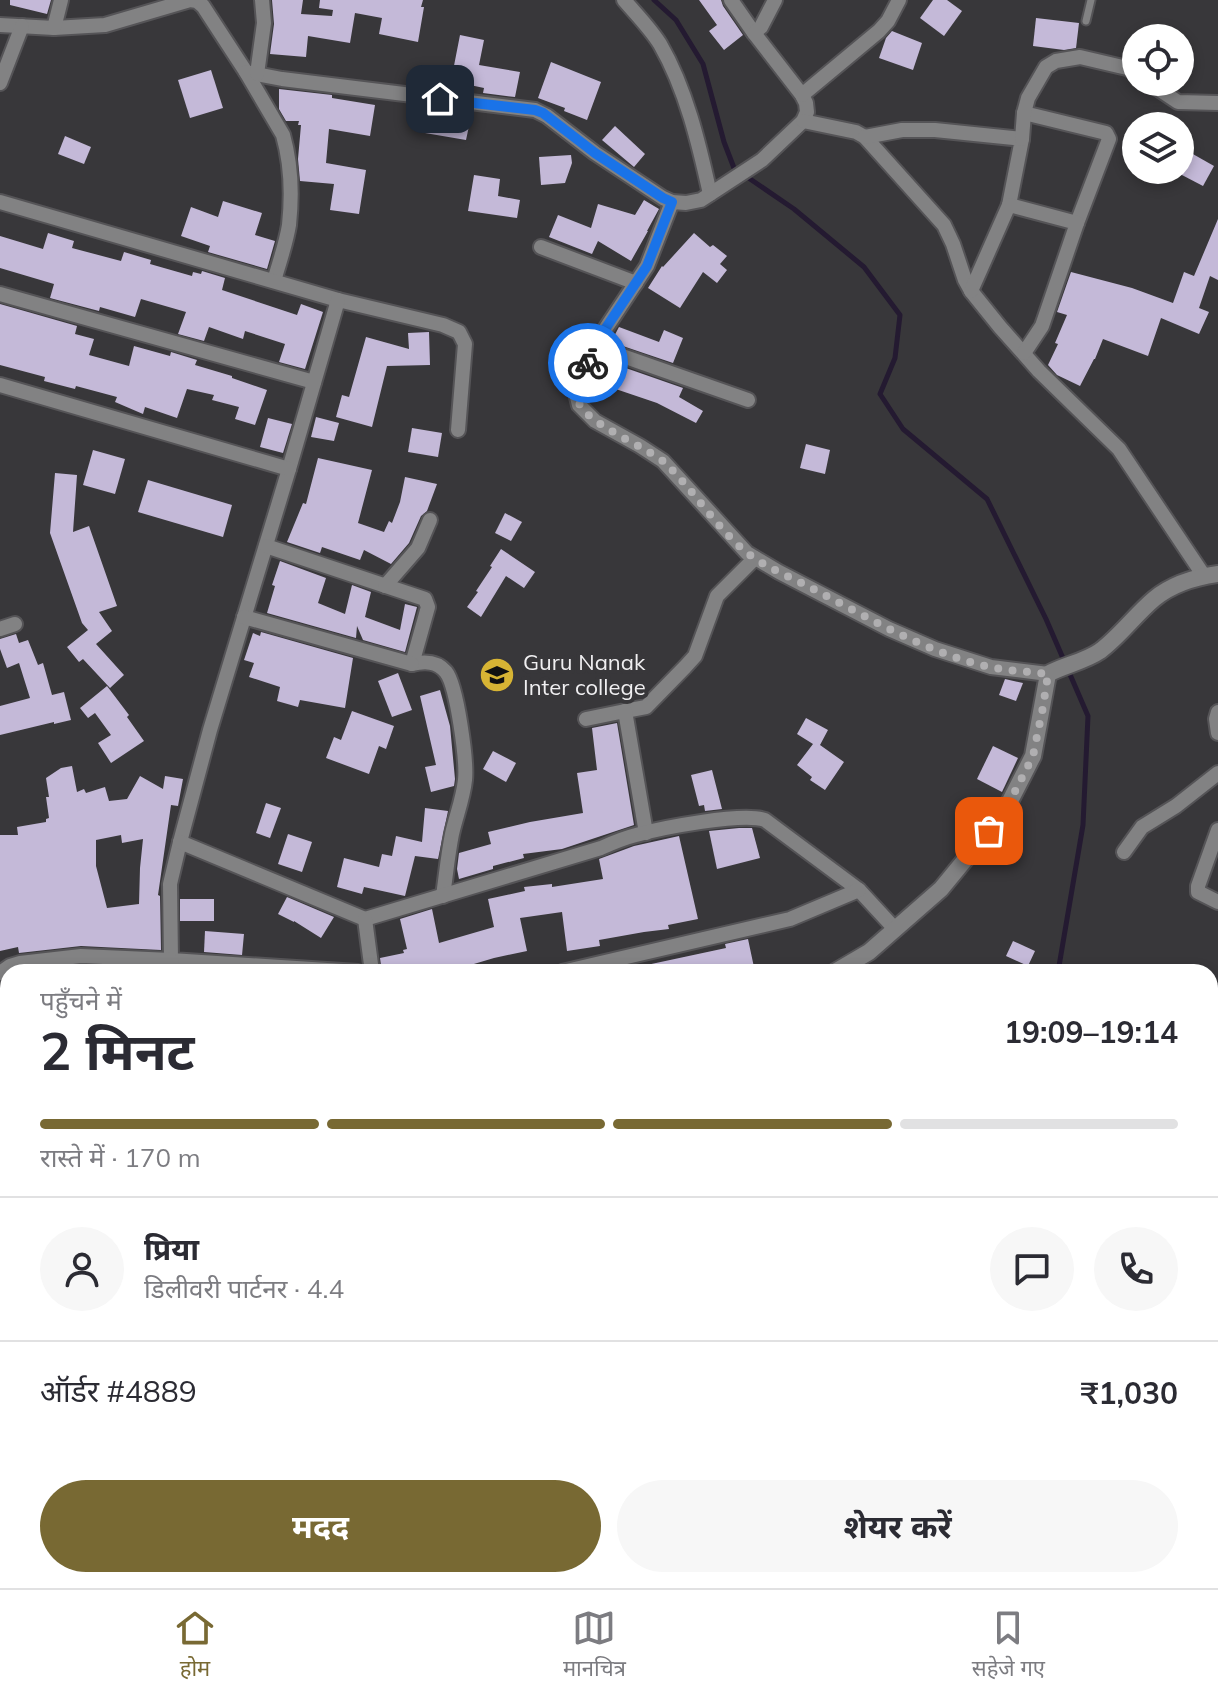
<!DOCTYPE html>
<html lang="hi">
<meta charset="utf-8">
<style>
body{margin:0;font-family:Mulish,"Noto Sans Devanagari",sans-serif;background:#f7f7f7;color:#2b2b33;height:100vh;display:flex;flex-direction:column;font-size:30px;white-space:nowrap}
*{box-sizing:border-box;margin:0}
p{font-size:26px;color:#7c7c81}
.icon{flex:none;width:44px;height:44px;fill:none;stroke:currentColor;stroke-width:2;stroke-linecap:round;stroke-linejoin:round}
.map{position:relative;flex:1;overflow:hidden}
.drawer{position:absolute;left:0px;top:964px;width:1218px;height:624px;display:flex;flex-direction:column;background:#fff;border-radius:24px 24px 0 0;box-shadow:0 4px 12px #0003}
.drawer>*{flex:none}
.buttons{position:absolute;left:1122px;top:24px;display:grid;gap:16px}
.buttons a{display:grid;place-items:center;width:72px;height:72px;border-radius:50%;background:#fff;box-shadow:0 4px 12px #0003;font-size:40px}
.pin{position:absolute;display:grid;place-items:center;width:68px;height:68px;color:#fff;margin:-34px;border-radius:16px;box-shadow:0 4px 12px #0006}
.courier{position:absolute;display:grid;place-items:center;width:80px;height:80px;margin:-40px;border:6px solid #1a73e8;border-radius:50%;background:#fff;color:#222;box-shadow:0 2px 10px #0007}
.headline em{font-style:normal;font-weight:700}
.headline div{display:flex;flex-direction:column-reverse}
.headline{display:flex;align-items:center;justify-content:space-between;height:136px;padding:0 40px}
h1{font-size:52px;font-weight:700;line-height:60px}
.bar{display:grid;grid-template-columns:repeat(4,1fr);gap:12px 8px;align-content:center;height:96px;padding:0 40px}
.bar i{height:10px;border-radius:6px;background:#e1e1e2}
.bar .current{background:#786933}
.bar p{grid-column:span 4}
.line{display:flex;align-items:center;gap:20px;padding:0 40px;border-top:2px solid #e1e1e2}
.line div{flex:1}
.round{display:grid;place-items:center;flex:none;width:84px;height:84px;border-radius:42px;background:#f7f7f7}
.cta{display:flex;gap:16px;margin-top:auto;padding:16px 40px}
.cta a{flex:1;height:92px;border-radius:48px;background:#786933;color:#fff;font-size:32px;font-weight:700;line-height:92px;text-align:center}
.cta a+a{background:#f7f7f7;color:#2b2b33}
.tabs{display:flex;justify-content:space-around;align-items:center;height:112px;border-top:2px solid #e1e1e2;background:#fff;font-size:22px;color:#7c7c81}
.tabs a{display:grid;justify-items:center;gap:4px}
.tabs .current{color:#786933}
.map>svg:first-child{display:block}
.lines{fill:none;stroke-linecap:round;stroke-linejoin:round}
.stream{stroke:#241a31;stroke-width:5}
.building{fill:#c4b9d8;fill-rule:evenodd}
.service-casing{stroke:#555457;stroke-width:11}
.minor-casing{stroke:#555457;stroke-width:18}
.tertiary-casing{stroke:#555457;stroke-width:20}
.service{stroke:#828283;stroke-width:7}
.minor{stroke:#828283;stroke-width:14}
.tertiary{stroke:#828283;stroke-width:16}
.done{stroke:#b0afb1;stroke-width:8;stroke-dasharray:0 14.4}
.route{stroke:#1a73e8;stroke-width:10}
.labels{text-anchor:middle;stroke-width:8;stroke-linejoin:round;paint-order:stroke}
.poi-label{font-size:22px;fill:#f0eff1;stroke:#38373a;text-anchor:start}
</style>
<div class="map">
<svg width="1218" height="1588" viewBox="0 0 1218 1588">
<rect width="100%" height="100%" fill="#38373a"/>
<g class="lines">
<g class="stream">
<path d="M654 0 676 20 703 64 724 142 734 168 794 209 864 267 900 315 895 358 880 394 903 429 987 499 1046 619 1088 716 1083 825 1058 972"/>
<path d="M1210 1204 1218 1202"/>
<path d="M90 1588 96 1580"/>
</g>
</g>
<g class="building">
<path d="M10 0H51L47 14 10 5Z"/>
<path d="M272 0H303L301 14 332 16 333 10 319 8 320 0H423L421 7H424L418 42 379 34 382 18 355 13 350 43 308 36 306 57 270 54 274 24Z"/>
<path d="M699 0H721L723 6 743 35 724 50 709 31 717 25Z"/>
<path d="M933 0H947L962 11 944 36 920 18Z"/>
<path d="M1036 18 1079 23 1076 48 1064 50 1033 46Z"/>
<path d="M892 31 922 43 913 70 879 58 886 38Z"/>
<path d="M460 35 484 40 479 65 520 72 515 97 483 93 484 88 451 81Z"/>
<path d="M551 62 601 82 587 120 564 111 565 108 538 98Z"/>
<path d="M211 70 223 108 190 118 178 80Z"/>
<path d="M279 89 332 95V98L375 105 370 136 329 129 326 163 366 170 359 214 330 210 334 184 300 181 298 159 301 125H298L299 121H286L279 109Z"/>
<path d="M430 107 472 112 466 140 425 133Z"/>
<path d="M615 126 645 154 634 167 602 140Z"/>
<path d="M65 136 91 147 84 164 58 154Z"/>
<path d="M1184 149 1214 166 1203 186 1180 174V157Z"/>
<path d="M571 155 572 163 565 183 541 185 539 157Z"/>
<path d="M474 175 500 179 498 196 520 200 517 218 468 211Z"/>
<path d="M644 200 659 209 647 231H648L631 261 598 241 592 254 549 237 558 215 591 228 598 204 635 215Z"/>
<path d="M223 201 262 213 255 235 275 241 267 269 208 252 210 246 181 236 191 207 218 217Z"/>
<path d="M1218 219V280L1210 276 1199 308 1209 312 1199 334 1161 318 1148 356 1103 339 1095 359H1094L1080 386 1057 375 1048 365 1058 344 1055 343 1067 315 1057 312 1071 272 1132 288 1173 303 1184 272 1194 276Z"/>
<path d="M48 233 74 241 72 248 121 261 124 252 151 260 150 264 192 276 193 272 201 274 202 271 225 278 222 290 297 315 301 304 323 312 305 369 279 362 285 344 245 331 243 339 209 327 204 341 178 334 186 312 141 299 135 317 100 307 99 311 50 298 54 284 0 268V236L43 249Z"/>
<path d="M694 233 710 247 713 245 727 256 720 264 727 270 717 283 703 272 680 308 648 288 662 266 663 267Z"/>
<path d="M0 304 77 326 75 334 94 339 89 355 129 366 134 346 170 356 171 352 197 360 195 365 232 376V378L267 390 255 425 235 419 239 407 212 400 214 395 187 389 177 418 145 407 143 414 115 402 117 397 76 386 75 389 44 381 45 377 0 365Z"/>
<path d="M619 327 659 342 664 330 683 338 673 363 611 342Z"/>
<path d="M429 332 430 365 387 366 372 427 336 417 342 395 349 397 366 337 409 349 408 333Z"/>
<path d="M600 359 683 388 679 397 703 411 696 423 657 403 592 381Z"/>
<path d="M316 417 339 423 334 441 311 437Z"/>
<path d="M268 418 292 424 283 453 260 447Z"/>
<path d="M412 428 442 433 438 457 408 452Z"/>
<path d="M806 444 830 450 825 474 800 468Z"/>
<path d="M93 450 125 459 115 494 83 485Z"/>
<path d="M318 458 372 470 358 523 384 532 389 521 392 523 400 502 405 477 437 484 427 511 421 516 409 543 391 564 364 550 360 560 322 547 320 553 287 542 303 503 306 504Z"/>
<path d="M55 473 77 475 73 532 89 526 117 606 99 612 112 631 96 644 124 675 110 688 83 659 79 662 67 647 88 630 82 623 50 533Z"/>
<path d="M148 480 232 505 223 537 138 512Z"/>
<path d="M505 513 522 522 511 541 495 533Z"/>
<path d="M501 549 535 572 524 588 506 576 481 617 467 607 478 592 476 591 492 567 490 566Z"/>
<path d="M280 561 326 578 318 603 345 614 352 585 371 592 365 617 400 630 405 604 417 607 405 652 363 640 357 626 356 638 267 613 275 586 272 585Z"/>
<path d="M261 632 353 658 345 708 300 700 298 707 277 701 280 687 249 677 254 663 244 660 253 633 260 636Z"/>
<path d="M16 634 19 643 28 640 38 665 43 663 52 695 64 692 71 720 54 724V722L0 735V706L30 698 19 663 7 668 0 649V639Z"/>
<path d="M398 673 412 710 392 717 378 681Z"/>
<path d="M1005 679 1023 683 1016 701 999 695Z"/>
<path d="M107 686 129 715 127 717 144 741 111 763 98 743 111 735 95 713 88 718 80 708Z"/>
<path d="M440 690 450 726 455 779 454 786 431 792 425 767 436 765 420 696Z"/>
<path d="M352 711 394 726 386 749 379 746 369 774 326 758 334 737 341 740Z"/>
<path d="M806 718 828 730 820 745 844 762 825 790 810 780 812 777 797 765 813 744 797 734Z"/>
<path d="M617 723 634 825 562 849 523 854 524 858 493 866V869L459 879 457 869 459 853 491 844 488 832 530 822 583 813 577 773 597 770 592 728Z"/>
<path d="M993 746 1018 758 1002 792 977 779Z"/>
<path d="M493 751 516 763 506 782 483 769Z"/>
<path d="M72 766 77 792 84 789 86 793 105 787 109 801 127 799 140 776 163 789 165 776 183 779 178 806 171 805 158 895 160 896 161 950 81 946 19 953 18 947 0 951V835H18L17 827 46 822V819L49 818 46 797H49L46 778 61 768ZM121 835 122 843 143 839 140 868 139 904 107 908 96 866V840Z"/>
<path d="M712 770 722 809 705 811 704 805 699 806 691 775Z"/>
<path d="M266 803 281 808 270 838 256 833Z"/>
<path d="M425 808 448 811 438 859 415 856 405 896 364 887 362 894 337 887 344 858 379 867 382 854 392 856 396 836 422 842Z"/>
<path d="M739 828H752L760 858 717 869 709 831Z"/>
<path d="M288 834 312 842 302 872 278 864Z"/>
<path d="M679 836 698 919 668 925 669 929 644 932 599 940 600 946 567 951 562 912 520 918 527 951 494 958 447 972H382L380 958 404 953 403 950 407 949 400 919 432 909 439 943 494 927 488 899 525 891 524 887 552 884V887L603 879 599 859 634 846Z"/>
<path d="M287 897 334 917 321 938 294 921V922L278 914Z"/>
<rect x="180" y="899" width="34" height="22"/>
<path d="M205 931 244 934 242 955 204 952Z"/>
<path d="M748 939 755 972H642V966L726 948 725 944Z"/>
<path d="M1013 941 1035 951 1028 966 1006 956Z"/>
</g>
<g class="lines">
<g class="service-casing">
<g id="service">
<path d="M1086 21 1091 0"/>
<path d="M845 1588 849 1580"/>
</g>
</g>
<g class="minor-casing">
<g id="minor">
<path d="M624 0C636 14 650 28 660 44 686 89 699 144 710 194"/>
<path d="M731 0 754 33"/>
<path d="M0 25 54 28 105 25 190 0 197 1 203 6 246 72 282 79 535 110 547 116 595 153 663 198 672 202 686 203 701 200 762 160 803 121 807 112 806 103 802 95 754 33 761 27 775 0"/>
<path d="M54 28 61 0"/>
<path d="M246 72 283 135C291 163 292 197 289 225 286 244 279 263 274 281"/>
<path d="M257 74 264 23 262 0"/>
<path d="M1148 82 1178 102 1218 103"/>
<path d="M0 83 22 26"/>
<path d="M802 95 879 31 888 21 899 0"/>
<path d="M1024 113 1106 133 1109 139 1077 223"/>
<path d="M803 121 856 132 865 137 944 225 953 244 965 280 971 291 1000 327 1039 371 1119 449 1204 576"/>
<path d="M865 137 902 130H935L1022 139 1009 205"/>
<path d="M1022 139 1024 113 1028 98 1046 67 1056 61 1080 57 1127 68 1136 73"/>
<path d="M0 202 338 300 443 325 459 332 465 344 458 430"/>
<path d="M672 202 647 266 592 349 577 397 579 405 595 421 640 446 663 461 747 553 779 572 889 629 935 649 991 667 1048 674"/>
<path d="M541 247 636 283"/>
<path d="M971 291 1009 205 1077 223 1042 326 1024 353"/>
<path d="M0 294 314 382"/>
<path d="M338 300 289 469 210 730 180 842 170 884 171 960 358 972"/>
<path d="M594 346 748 400"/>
<path d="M0 385 289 469"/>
<path d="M266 546 425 599 428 607 412 664C425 661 437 661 446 672 457 686 467 761 465 780 463 799 456 816 452 834 448 854 446 875 443 896"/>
<path d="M385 586 418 548 430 520"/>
<path d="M244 617 412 664"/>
<path d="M0 629 15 624"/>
<path d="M625 711 646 707 685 667 695 656 717 596 755 558"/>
<path d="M1218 712 1216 719 1218 733"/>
<path d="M586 719 625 711 646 833"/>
<path d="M1218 830 1198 886V892L1218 902"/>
<path d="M180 842 365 919 601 848C612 843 624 838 636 835 661 828 743 812 765 820L859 890 895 929"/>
<path d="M1124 852 1142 827 1176 806 1218 773"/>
<path d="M365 919 372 972"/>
<path d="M562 972 790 919 859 890"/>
<path d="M0 973 10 966 20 963 81 956 171 960 172 972"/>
<path d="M1210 989 1218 993"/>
<path d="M0 1320H8"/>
</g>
</g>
<g class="tertiary-casing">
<g id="tertiary">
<path d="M835 972 869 952 941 889 1005 811 1033 756 1048 674C1064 665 1084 662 1100 651 1120 636 1135 615 1154 599 1171 585 1196 577 1218 574"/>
<path d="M0 1098 8 1103"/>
</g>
</g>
<use href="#service" class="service"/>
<use href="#minor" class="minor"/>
<use href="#tertiary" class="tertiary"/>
</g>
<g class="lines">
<path class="done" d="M588 363C585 374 578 387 578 398 577 420 647 447 664 462 693 489 715 526 746 552 766 568 793 578 815 590 869 618 922 650 981 665 1003 671 1026 671 1048 674L1043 707 1033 756 1005 811 989 831"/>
<path class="route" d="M440 99 535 110 543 113 595 153 663 198 672 202 647 266 592 349 588 363"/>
</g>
<defs>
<g id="school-disc" transform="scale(1.8)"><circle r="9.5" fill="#d7b434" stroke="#38373a"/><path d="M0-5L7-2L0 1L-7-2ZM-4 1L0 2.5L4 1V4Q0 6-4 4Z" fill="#111"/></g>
</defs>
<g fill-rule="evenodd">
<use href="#school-disc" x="497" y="675"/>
</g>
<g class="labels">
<g class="poi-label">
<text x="523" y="670">Guru Nanak<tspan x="523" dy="25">Inter college</tspan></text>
</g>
</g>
</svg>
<div class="buttons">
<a><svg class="icon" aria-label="locate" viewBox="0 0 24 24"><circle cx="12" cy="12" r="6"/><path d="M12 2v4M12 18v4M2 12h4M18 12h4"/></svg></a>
<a><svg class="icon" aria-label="layers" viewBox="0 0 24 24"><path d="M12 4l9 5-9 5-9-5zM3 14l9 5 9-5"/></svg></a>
</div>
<div class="pin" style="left:989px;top:831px;background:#ea580c"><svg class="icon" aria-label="bag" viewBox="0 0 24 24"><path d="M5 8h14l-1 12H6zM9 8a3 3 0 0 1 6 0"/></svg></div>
<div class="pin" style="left:440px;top:99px;background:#1f2937"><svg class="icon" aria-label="home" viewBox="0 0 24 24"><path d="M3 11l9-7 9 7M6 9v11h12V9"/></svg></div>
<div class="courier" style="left:588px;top:363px"><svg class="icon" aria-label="bike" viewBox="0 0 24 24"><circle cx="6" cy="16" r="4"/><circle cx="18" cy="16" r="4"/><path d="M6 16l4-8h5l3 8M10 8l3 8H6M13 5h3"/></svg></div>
<section class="drawer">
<div class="headline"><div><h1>2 मिनट</h1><p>पहुँचने में</p></div><em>19:09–19:14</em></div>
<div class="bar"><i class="current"></i><i class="current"></i><i class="current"></i><i></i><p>रास्ते में · 170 m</p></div>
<div class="line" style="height:144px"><a class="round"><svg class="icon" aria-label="person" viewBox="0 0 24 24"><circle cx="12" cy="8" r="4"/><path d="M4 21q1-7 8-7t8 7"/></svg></a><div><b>प्रिया</b><p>डिलीवरी पार्टनर · 4.4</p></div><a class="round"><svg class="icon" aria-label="chat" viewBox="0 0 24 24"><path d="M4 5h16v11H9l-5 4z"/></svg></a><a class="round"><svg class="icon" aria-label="phone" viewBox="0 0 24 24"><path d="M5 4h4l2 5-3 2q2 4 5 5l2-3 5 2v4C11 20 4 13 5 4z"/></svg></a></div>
<div class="line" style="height:104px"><div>ऑर्डर #4889</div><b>₹1,030</b></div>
<div class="cta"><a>मदद</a><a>शेयर करें</a></div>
</section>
</div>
<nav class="tabs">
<a class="current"><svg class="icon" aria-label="home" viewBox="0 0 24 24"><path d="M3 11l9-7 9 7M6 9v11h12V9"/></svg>होम</a>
<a><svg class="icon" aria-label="map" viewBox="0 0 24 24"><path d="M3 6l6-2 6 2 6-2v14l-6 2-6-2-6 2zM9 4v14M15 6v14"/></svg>मानचित्र</a>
<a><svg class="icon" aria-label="saved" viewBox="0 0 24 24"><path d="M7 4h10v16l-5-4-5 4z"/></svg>सहेजे गए</a>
</nav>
